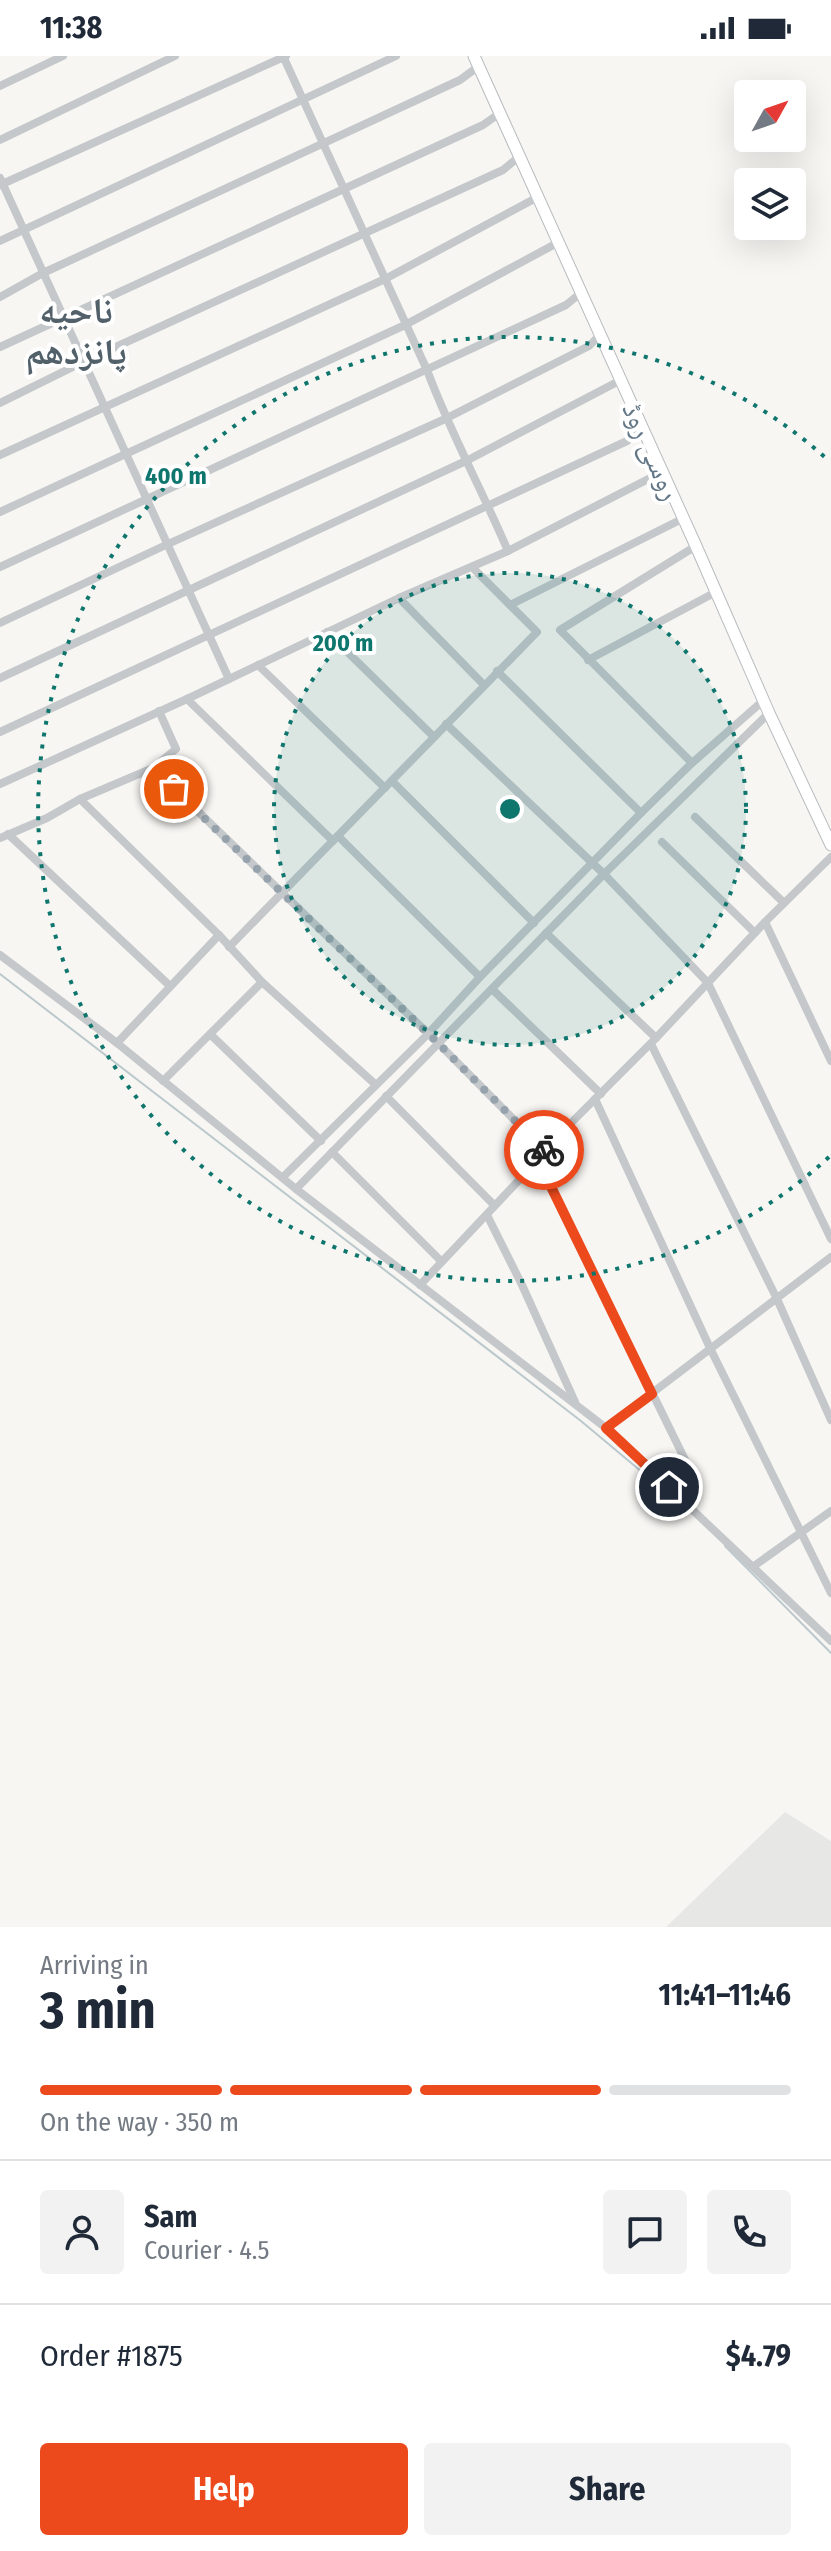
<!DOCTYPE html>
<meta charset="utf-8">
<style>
body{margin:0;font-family:"Fira Sans Condensed","Noto Naskh Arabic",sans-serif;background:#f2f2f3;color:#1f2937;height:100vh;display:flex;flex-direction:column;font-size:30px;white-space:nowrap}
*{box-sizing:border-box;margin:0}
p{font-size:26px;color:#747a83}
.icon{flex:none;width:44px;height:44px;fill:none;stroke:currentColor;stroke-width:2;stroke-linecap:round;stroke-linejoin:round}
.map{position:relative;height:1871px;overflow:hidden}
.drawer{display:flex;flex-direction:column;background:#fff;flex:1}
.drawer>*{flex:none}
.needle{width:52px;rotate:50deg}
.controls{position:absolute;left:734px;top:24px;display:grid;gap:16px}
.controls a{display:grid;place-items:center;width:72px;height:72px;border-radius:8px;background:#fff;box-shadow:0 8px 32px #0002;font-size:40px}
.pin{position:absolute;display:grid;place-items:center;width:68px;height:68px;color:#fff;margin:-34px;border:4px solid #fff;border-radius:50%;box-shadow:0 2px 8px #0007}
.courier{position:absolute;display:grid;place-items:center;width:80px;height:80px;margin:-40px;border:6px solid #ec4a1d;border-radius:50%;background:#fff;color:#222;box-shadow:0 2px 10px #0007}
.overview em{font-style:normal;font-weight:700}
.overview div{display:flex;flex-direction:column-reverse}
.overview{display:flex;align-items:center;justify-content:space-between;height:136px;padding:0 40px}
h1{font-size:52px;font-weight:700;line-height:60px}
.bar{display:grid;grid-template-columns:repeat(4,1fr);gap:12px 8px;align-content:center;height:96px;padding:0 40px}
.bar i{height:10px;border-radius:6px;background:#e0e1e3}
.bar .current{background:#ec4a1d}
.bar p{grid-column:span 4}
.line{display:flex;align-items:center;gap:20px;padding:0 40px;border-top:2px solid #e0e1e3}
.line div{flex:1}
.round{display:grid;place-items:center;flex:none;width:84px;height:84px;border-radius:8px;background:#f2f2f3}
.primary-button{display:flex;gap:16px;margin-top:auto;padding:16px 40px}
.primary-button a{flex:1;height:92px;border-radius:8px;background:#ec4a1d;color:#fff;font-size:32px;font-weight:700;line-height:92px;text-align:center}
.primary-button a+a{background:#f2f2f3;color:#1f2937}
.status{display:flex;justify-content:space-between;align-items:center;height:56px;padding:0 40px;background:#fff;direction:ltr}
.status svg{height:22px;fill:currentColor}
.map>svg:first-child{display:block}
.built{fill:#e7e8e6}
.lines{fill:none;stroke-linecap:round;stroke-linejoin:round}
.stream{stroke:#bbc8cc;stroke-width:2}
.major-casing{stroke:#b7bbbf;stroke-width:13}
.minor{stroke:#c4c8cb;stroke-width:8}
.major{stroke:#fff;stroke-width:11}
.done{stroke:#97a3ac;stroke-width:8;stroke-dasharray:0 14.4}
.route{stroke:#ec4a1d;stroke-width:10}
.ring{fill:none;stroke:#0f766e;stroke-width:4;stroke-dasharray:4 8}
.labels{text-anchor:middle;stroke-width:8;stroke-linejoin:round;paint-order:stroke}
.street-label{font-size:28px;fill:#647786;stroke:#fff}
.district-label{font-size:36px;font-weight:bold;fill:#52606a;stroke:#fff}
.centre{fill:#0f766e;stroke:#fff;stroke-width:4}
.ring-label{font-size:24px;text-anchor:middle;font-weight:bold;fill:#0f766e;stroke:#fff;stroke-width:8;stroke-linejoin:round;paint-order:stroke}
</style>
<div class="status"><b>11:38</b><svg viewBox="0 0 49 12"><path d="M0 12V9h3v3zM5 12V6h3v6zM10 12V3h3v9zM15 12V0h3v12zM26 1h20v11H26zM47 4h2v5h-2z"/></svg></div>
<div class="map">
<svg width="831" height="1871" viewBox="0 0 831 1871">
<rect width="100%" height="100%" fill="#f7f6f3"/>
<path class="built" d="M785 1756 831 1785V1871H666Z"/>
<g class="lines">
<g class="stream">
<path d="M0 918 581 1365 685 1452"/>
<path d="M725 1490 831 1597"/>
</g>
<g class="major-casing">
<path id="major" d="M474 0 696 490 769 657 831 789"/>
</g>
<g class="minor">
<path d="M283 0 427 314C450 376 482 434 508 495"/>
<path d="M0 30 63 0"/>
<path d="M0 84 175 0"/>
<path d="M0 122 229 623"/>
<path d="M0 129 286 0"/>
<path d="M0 185 396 0"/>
<path d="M0 241 43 217 460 24 479 10"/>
<path d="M0 291 483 69 500 57"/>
<path d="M0 347 85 305 503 114 520 100"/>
<path d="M0 399 385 223 538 141"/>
<path d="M0 456 405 269 559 186"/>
<path d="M0 511 566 249 582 236"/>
<path d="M399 542 484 629"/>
<path d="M510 549 682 463"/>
<path d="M0 567 168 488 445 363 589 290 601 278"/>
<path d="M327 576 434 681"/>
<path d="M588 604 716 536"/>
<path d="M258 609 385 732"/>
<path d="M497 615 641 757"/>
<path d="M0 622 468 404 621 324"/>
<path d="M187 643 333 785"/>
<path d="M446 668 604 818 708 927 831 1183"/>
<path d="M0 676 627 385 641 369"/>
<path d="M692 707 560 574 696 490"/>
<path d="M153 712 439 988 544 1094"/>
<path d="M392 725 534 867"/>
<path d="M0 728 187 643 399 542 508 495 662 416"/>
<path d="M80 743 219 879 262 926 375 1028"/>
<path d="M695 761 783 846"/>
<path d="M8 778 170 930"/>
<path d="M338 780 480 921"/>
<path d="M0 782 47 762 80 743 153 712 176 693 159 655"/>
<path d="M662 786 755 877"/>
<path d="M765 866 831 1005"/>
<path d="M546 877 656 982"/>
<path d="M229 891 537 576 472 511"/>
<path d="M0 899 117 987 296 1133 606 1372 831 1585"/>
<path d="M492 933 601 1038"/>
<path d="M210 978 321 1085"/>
<path d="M117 987 219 879"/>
<path d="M651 988 777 1243 831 1364"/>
<path d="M163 1025 262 926"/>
<path d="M386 1040 494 1149"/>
<path d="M595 1043 710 1292 831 1537"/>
<path d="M332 1096 441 1205"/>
<path d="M538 1104 693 1420"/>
<path d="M283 1121 428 978 480 921 641 757 692 707 764 644"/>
<path d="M296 1133 604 818 769 657"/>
<path d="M487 1159 522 1229 575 1346"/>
<path d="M420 1229 538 1104 544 1094 656 982 765 866 831 801"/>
<path d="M606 1372 831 1201"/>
<path d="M754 1510 831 1455"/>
</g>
<use href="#major" class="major"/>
</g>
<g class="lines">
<path class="done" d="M174 733 439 988 544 1094"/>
<path class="route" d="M544 1094 538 1104 652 1338 606 1372 669 1431"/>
</g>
<circle cx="510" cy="753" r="236" fill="#0f766e" fill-opacity=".12"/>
<g class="ring">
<circle cx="510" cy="753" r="236"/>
<path d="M829 1101A472 472 0 1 1 829 405"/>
</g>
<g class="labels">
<g class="street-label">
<text transform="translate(652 395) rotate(66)" y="10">روسی روڈ</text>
</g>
<g class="district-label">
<text x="76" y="267">ناحیه<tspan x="76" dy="41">پانزدهم</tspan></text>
</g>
</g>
<circle cx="510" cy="753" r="12" class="centre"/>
<g class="ring-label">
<text x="176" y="428">400 m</text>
<text x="343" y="595">200 m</text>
</g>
</svg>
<div class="controls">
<a><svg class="needle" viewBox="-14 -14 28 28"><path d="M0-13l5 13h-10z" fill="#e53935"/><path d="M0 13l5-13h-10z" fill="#747a83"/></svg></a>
<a><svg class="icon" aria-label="layers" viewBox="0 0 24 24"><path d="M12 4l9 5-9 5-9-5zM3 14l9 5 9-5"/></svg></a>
</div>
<div class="pin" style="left:174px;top:733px;background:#ea580c"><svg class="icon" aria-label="bag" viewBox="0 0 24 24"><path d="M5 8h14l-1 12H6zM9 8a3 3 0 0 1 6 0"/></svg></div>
<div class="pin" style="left:669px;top:1431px;background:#1f2937"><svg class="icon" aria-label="home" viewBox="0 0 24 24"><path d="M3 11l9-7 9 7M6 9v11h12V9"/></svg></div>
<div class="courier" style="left:544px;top:1094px"><svg class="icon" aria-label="bike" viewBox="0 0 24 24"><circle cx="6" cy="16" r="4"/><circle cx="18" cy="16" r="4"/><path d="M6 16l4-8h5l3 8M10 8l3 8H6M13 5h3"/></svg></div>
</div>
<section class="drawer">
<div class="overview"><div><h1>3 min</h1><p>Arriving in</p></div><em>11:41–11:46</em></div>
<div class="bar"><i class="current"></i><i class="current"></i><i class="current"></i><i></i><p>On the way · 350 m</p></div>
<div class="line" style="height:144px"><a class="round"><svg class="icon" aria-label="person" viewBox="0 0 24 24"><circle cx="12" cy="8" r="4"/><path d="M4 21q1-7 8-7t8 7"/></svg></a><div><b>Sam</b><p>Courier · 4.5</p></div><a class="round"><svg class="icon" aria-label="chat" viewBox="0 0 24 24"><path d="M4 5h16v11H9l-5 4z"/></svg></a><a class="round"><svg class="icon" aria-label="phone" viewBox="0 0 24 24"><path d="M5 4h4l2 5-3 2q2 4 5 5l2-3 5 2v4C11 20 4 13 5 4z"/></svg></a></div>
<div class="line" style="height:104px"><div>Order #1875</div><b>$4.79</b></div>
<div class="primary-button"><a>Help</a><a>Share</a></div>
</section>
